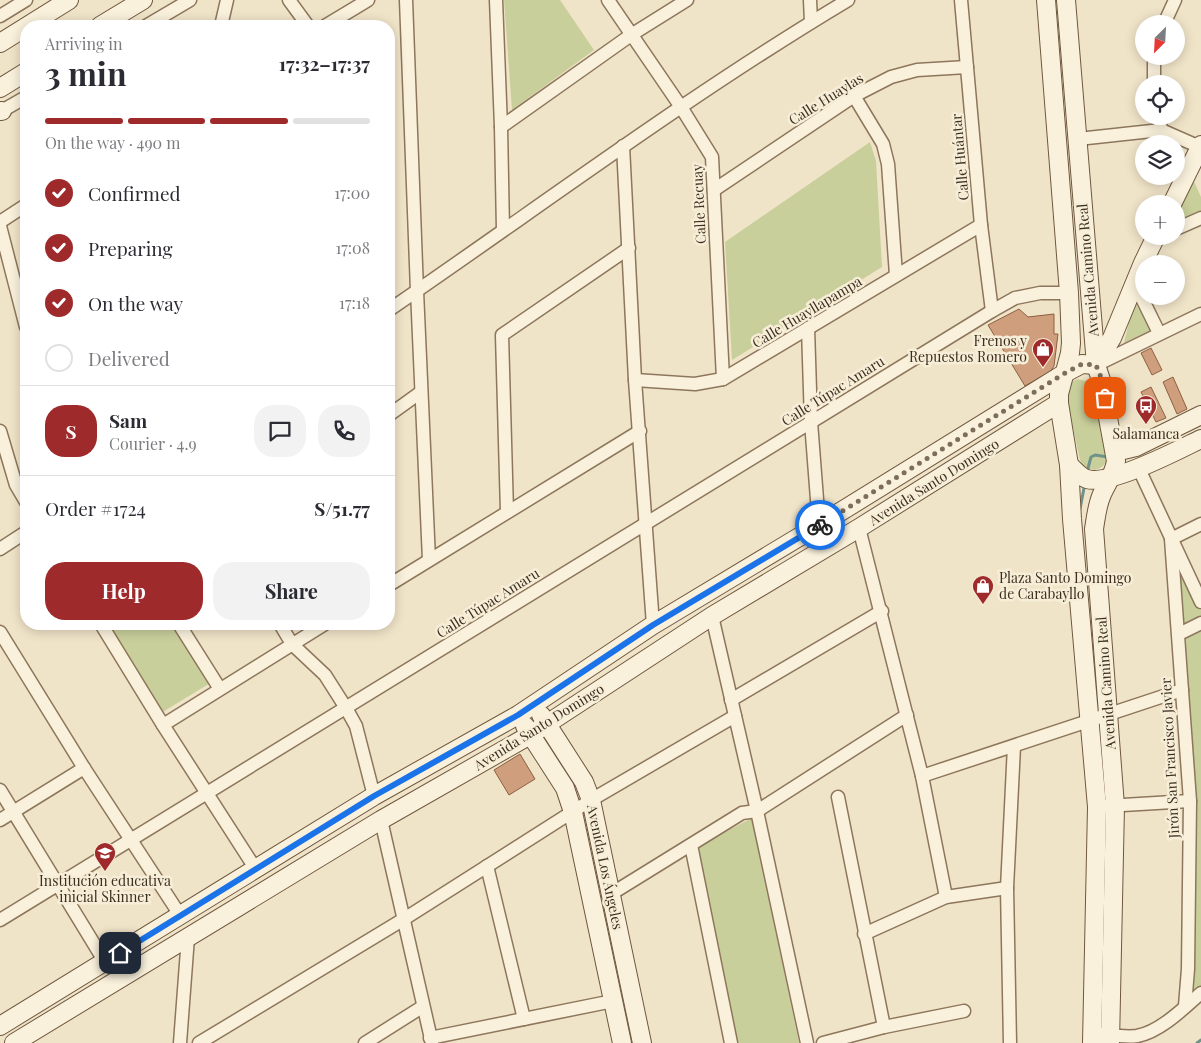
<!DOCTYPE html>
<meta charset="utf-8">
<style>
body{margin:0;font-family:"Playfair Display",serif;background:#f2f2f3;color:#2b2b33;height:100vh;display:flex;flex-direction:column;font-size:19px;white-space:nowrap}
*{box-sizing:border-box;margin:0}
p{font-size:16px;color:#7c7c81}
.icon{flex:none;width:28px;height:28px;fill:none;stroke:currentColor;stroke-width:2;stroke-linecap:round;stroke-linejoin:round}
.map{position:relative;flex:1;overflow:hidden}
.details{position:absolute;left:20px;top:20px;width:375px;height:610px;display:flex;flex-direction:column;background:#fff;border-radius:20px;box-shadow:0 2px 12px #0003}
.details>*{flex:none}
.needle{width:32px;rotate:204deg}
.tools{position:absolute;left:1135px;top:15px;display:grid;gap:10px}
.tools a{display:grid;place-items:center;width:50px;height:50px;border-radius:50%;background:#fff;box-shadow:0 2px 12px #0003;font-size:25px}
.pin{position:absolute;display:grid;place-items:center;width:42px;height:42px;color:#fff;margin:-21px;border-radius:10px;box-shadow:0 2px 8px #0006}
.courier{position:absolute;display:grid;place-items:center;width:50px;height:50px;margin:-25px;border:4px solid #1a73e8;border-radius:50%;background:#fff;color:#222;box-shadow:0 1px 6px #0007}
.overview em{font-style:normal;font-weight:700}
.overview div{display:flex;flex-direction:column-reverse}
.overview{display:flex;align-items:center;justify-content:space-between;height:85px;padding:0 25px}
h1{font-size:32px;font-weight:700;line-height:38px}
.bar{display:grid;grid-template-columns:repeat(4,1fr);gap:8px 5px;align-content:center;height:60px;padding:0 25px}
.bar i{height:6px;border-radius:4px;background:#e1e1e2}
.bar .current{background:#9e2a2b}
.bar p{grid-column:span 4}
.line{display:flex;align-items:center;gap:12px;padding:0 25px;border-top:1px solid #e1e1e2}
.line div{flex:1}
.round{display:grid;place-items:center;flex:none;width:52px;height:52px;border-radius:20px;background:#f2f2f3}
ol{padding:0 25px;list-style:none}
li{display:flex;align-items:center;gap:15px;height:55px}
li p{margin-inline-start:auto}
li .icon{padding:5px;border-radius:50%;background:#9e2a2b;color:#fff;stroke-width:4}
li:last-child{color:#7c7c81}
li i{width:28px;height:28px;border:2px solid #e1e1e2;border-radius:50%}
.cta{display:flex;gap:10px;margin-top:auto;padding:10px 25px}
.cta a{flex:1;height:58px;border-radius:20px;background:#9e2a2b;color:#fff;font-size:20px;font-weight:700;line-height:58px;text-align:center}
.cta a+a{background:#f2f2f3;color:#2b2b33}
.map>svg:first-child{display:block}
.green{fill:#c9cf9b}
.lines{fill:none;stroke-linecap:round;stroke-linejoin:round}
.stream{stroke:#6f938a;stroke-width:3}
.building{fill:#cf9f7d;stroke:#8d5f41}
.street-casing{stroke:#8d765c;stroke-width:15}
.secondary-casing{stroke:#6f573f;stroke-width:20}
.street{stroke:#faf1dc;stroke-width:12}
.secondary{stroke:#faf1dc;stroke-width:18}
.done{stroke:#7c6e5b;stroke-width:5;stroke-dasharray:0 9}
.route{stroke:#1a73e8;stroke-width:6}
.labels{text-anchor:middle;stroke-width:5;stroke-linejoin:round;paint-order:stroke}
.street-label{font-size:14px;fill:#3d2e20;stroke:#f7eed8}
.poi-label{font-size:14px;fill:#3d2e20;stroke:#f7eed8}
</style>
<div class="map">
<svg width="1201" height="1043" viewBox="0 0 1201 1043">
<rect width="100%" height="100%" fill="#f0e4c8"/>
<g class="green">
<path d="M504 0H560L594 50 512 110Z"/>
<path d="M870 142 876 161 882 267 732 360 725 242Z"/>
<path d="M1192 177 1201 197V212L1176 222V212Z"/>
<path d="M1134 301 1151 331 1124 343Z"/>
<path d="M1077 379 1086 381 1093 388 1108 455C1106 472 1087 475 1080 460L1066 397 1068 384Z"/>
<path d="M1177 565 1201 611V988L1190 998 1197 803Z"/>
<path d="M107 624H175L212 682 161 713Z"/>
<path d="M752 818 799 1043H736L696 847Z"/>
</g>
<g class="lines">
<g class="stream">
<path d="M1087 472 1091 457 1095 455 1108 457"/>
<path d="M1080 509 1085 483"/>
<path d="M1197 1043 1201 1040"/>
</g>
</g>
<g class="building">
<path d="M1019 309 1028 317 1054 314V334H1058L1054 366 1050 372 1025 386 988 325Z"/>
<path d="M1151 348 1162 370 1152 375 1141 353Z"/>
<path d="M1173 377 1187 409 1177 414 1163 382Z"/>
<path d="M1151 387 1166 418 1156 422 1141 392Z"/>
<path d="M520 754 535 779 509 795 494 770Z"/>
</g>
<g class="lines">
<g class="street-casing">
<g id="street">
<path d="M289 0 308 26"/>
<path d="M406 0 417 291 429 560"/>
<path d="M496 0 501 127 503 230"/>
<path d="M608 0 681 107 712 157 723 379"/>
<path d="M810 0 811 22"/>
<path d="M961 0 981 225 992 311"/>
<path d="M0 16 26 0"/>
<path d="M1164 24 1175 0"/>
<path d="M146 26 190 0"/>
<path d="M221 26 227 0"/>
<path d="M325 26 368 0"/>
<path d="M1154 56V84"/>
<path d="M854 96 883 144 888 164 896 275"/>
<path d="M0 112 26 97"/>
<path d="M1159 116 1161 130"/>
<path d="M501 127 631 35 687 0"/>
<path d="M1078 139 1161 130 1200 147"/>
<path d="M623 146 635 380 653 625"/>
<path d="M714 190 854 96 891 77 917 70 967 67"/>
<path d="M0 222 26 205"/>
<path d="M0 226 26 327"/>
<path d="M1176 229 1201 218"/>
<path d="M1135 284 1159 333"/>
<path d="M389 310C541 206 689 95 848 0"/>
<path d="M808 328 811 422 819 525"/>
<path d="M1096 365 1201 314"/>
<path d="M635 380 695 384 723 379 981 225"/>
<path d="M389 415 421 392"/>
<path d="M0 431 16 485 26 502"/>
<path d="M1139 469 1201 602"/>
<path d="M507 512 502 335 629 248"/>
<path d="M859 528 922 776 946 897"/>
<path d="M0 549 26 532"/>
<path d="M389 585 640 431"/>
<path d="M712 616 757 811 807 1043"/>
<path d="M101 624 163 725 255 868"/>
<path d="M179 624 220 689"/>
<path d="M280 624 292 644 325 675 346 708 356 726 374 796"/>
<path d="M0 632 84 768 180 915"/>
<path d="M1179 634 1201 623"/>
<path d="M731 700 882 611"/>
<path d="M163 725 325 624"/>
<path d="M922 776 1182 690"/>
<path d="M0 790 105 962"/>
<path d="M838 797 884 1027"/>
<path d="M1106 806 1190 801"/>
<path d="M0 820 84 768"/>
<path d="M381 820 432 1043"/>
<path d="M691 845 731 1043"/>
<path d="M487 866 524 1019"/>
<path d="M611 894 742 813 757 811 907 715"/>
<path d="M0 920 992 311 1015 298 1040 293H1069"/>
<path d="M864 934 946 897 1007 888"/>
<path d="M1185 1006 1188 969 1190 801 1171 539 1201 524"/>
<path d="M1094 1033C1107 1034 1123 1038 1137 1036 1160 1032 1184 1008 1201 993"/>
<path d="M430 1038 613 1001"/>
<path d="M180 1043 188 937"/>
<path d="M199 1043 404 919 591 800 735 716"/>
<path d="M365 1043 422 1007"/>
<path d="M823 1043 884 1027 964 1011"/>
<path d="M1010 1043 1007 888 1014 746"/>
</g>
</g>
<g class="secondary-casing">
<g id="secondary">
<path d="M1046 0 1069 293 1071 343 1070 353 1059 394V403L1069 465 1072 519 1097 807 1092 1043"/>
<path d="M1066 0 1096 365 1101 380 1116 461C1114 474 1107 483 1102 494 1097 505 1096 517 1094 529L1115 806 1110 1043"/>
<path d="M100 26 143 0"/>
<path d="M0 43 69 0"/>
<path d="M0 88 26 72"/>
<path d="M0 111H2"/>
<path d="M1172 204 1201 145"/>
<path d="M1096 365 1112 338 1143 263 1156 236"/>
<path d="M1115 452 1136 447 1201 415"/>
<path d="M1069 465C1075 470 1080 477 1087 479 1110 486 1178 450 1201 439"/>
<path d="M541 715 584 782 591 800 642 1043"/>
<path d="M525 726 565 788 573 812 622 1043"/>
<path d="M0 1026 374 796 518 715 653 625 819 525 1065 373 1082 364 1096 365"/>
<path d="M14 1043 381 820 530 735 712 616 859 528 1059 403"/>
</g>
</g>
<use href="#street" class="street"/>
<use href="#secondary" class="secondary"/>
</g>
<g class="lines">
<path class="done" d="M820 525 1065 373 1082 364 1096 365 1102 380 1105 398"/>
<path class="route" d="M120 953 374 796 518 715 653 625 820 525"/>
</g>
<defs>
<g id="shop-pin" transform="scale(1.125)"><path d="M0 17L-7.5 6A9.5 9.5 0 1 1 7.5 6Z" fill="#9e2a2b" stroke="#f7eed8"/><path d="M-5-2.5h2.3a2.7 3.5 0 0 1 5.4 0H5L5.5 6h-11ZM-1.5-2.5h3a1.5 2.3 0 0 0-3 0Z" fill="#fff"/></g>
<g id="bus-pin" transform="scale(1.125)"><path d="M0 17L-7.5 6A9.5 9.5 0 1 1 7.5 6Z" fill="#9e2a2b" stroke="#f7eed8"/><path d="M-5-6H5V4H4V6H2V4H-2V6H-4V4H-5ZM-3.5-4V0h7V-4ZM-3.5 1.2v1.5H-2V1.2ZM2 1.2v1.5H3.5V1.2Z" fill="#fff"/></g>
<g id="school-pin" transform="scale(1.125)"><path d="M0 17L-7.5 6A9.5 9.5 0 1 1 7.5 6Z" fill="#9e2a2b" stroke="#f7eed8"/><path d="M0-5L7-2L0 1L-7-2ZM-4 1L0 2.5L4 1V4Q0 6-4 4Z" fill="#fff"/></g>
</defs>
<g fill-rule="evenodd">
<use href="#shop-pin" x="1043" y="349"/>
<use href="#bus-pin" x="1146" y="406"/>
<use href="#shop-pin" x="983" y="586"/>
<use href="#school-pin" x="105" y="853"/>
</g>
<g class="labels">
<g class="street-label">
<text transform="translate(826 99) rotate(-32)" y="5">Calle Huaylas</text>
<text transform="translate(960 157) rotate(-95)" y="5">Calle Huántar</text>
<text transform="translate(699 204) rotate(-93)" y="5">Calle Recuay</text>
<text transform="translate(1088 270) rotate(-95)" y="5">Avenida Camino Real</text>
<text transform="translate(807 312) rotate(-31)" y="5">Calle Huayllapampa</text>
<text transform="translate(833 391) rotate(-32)" y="5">Calle Túpac Amaru</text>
<text transform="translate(934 482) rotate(-32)" y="5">Avenida Santo Domingo</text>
<text transform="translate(488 603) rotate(-32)" y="5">Calle Túpac Amaru</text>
<text transform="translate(1106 683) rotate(-94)" y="5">Avenida Camino Real</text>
<text transform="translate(539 727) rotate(-32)" y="5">Avenida Santo Domingo</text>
<text transform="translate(1170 758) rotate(-93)" y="5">Jirón San Francisco Javier</text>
<text transform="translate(605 867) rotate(78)" y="5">Avenida Los Ángeles</text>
</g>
<g class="poi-label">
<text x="1027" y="346" text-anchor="end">Frenos y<tspan x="1027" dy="16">Repuestos Romero</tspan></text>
<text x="1146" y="439">Salamanca</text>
<text x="999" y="583" text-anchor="start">Plaza Santo Domingo<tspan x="999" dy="16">de Carabayllo</tspan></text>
<text x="105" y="886">Institución educativa<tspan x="105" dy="16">inicial Skinner</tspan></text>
</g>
</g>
</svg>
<div class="tools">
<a><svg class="needle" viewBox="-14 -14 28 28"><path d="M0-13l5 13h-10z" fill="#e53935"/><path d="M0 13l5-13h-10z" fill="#7c7c81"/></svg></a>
<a><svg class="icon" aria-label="locate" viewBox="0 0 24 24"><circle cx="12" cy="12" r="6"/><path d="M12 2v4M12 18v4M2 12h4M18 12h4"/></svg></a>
<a><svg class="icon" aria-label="layers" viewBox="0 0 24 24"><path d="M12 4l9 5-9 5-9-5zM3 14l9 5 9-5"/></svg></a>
<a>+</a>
<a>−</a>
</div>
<div class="pin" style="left:1105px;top:398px;background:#ea580c"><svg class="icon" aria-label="bag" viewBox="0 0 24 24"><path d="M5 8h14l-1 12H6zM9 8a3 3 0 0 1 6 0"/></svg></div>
<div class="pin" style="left:120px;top:953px;background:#1f2937"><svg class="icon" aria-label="home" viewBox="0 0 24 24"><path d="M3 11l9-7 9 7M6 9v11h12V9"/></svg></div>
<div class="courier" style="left:820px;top:525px"><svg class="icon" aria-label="bike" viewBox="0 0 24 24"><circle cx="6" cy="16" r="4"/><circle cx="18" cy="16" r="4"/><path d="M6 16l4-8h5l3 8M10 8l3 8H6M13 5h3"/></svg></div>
<section class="details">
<div class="overview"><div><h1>3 min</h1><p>Arriving in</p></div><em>17:32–17:37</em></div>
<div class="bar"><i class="current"></i><i class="current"></i><i class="current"></i><i></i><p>On the way · 490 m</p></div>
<ol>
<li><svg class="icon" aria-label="check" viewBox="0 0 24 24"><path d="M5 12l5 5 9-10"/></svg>Confirmed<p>17:00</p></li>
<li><svg class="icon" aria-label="check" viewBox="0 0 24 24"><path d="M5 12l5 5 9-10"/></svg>Preparing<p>17:08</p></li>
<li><svg class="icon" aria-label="check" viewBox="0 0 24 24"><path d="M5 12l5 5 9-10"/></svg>On the way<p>17:18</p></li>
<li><i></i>Delivered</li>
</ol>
<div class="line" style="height:90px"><b class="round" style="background:#9e2a2b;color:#fff">S</b><div><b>Sam</b><p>Courier · 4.9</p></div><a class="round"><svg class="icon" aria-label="chat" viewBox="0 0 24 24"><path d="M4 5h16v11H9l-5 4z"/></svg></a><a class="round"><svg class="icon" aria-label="phone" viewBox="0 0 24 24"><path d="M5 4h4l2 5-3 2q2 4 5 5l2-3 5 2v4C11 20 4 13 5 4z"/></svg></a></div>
<div class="line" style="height:65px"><div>Order #1724</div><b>S/51.77</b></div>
<div class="cta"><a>Help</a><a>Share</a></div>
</section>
</div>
